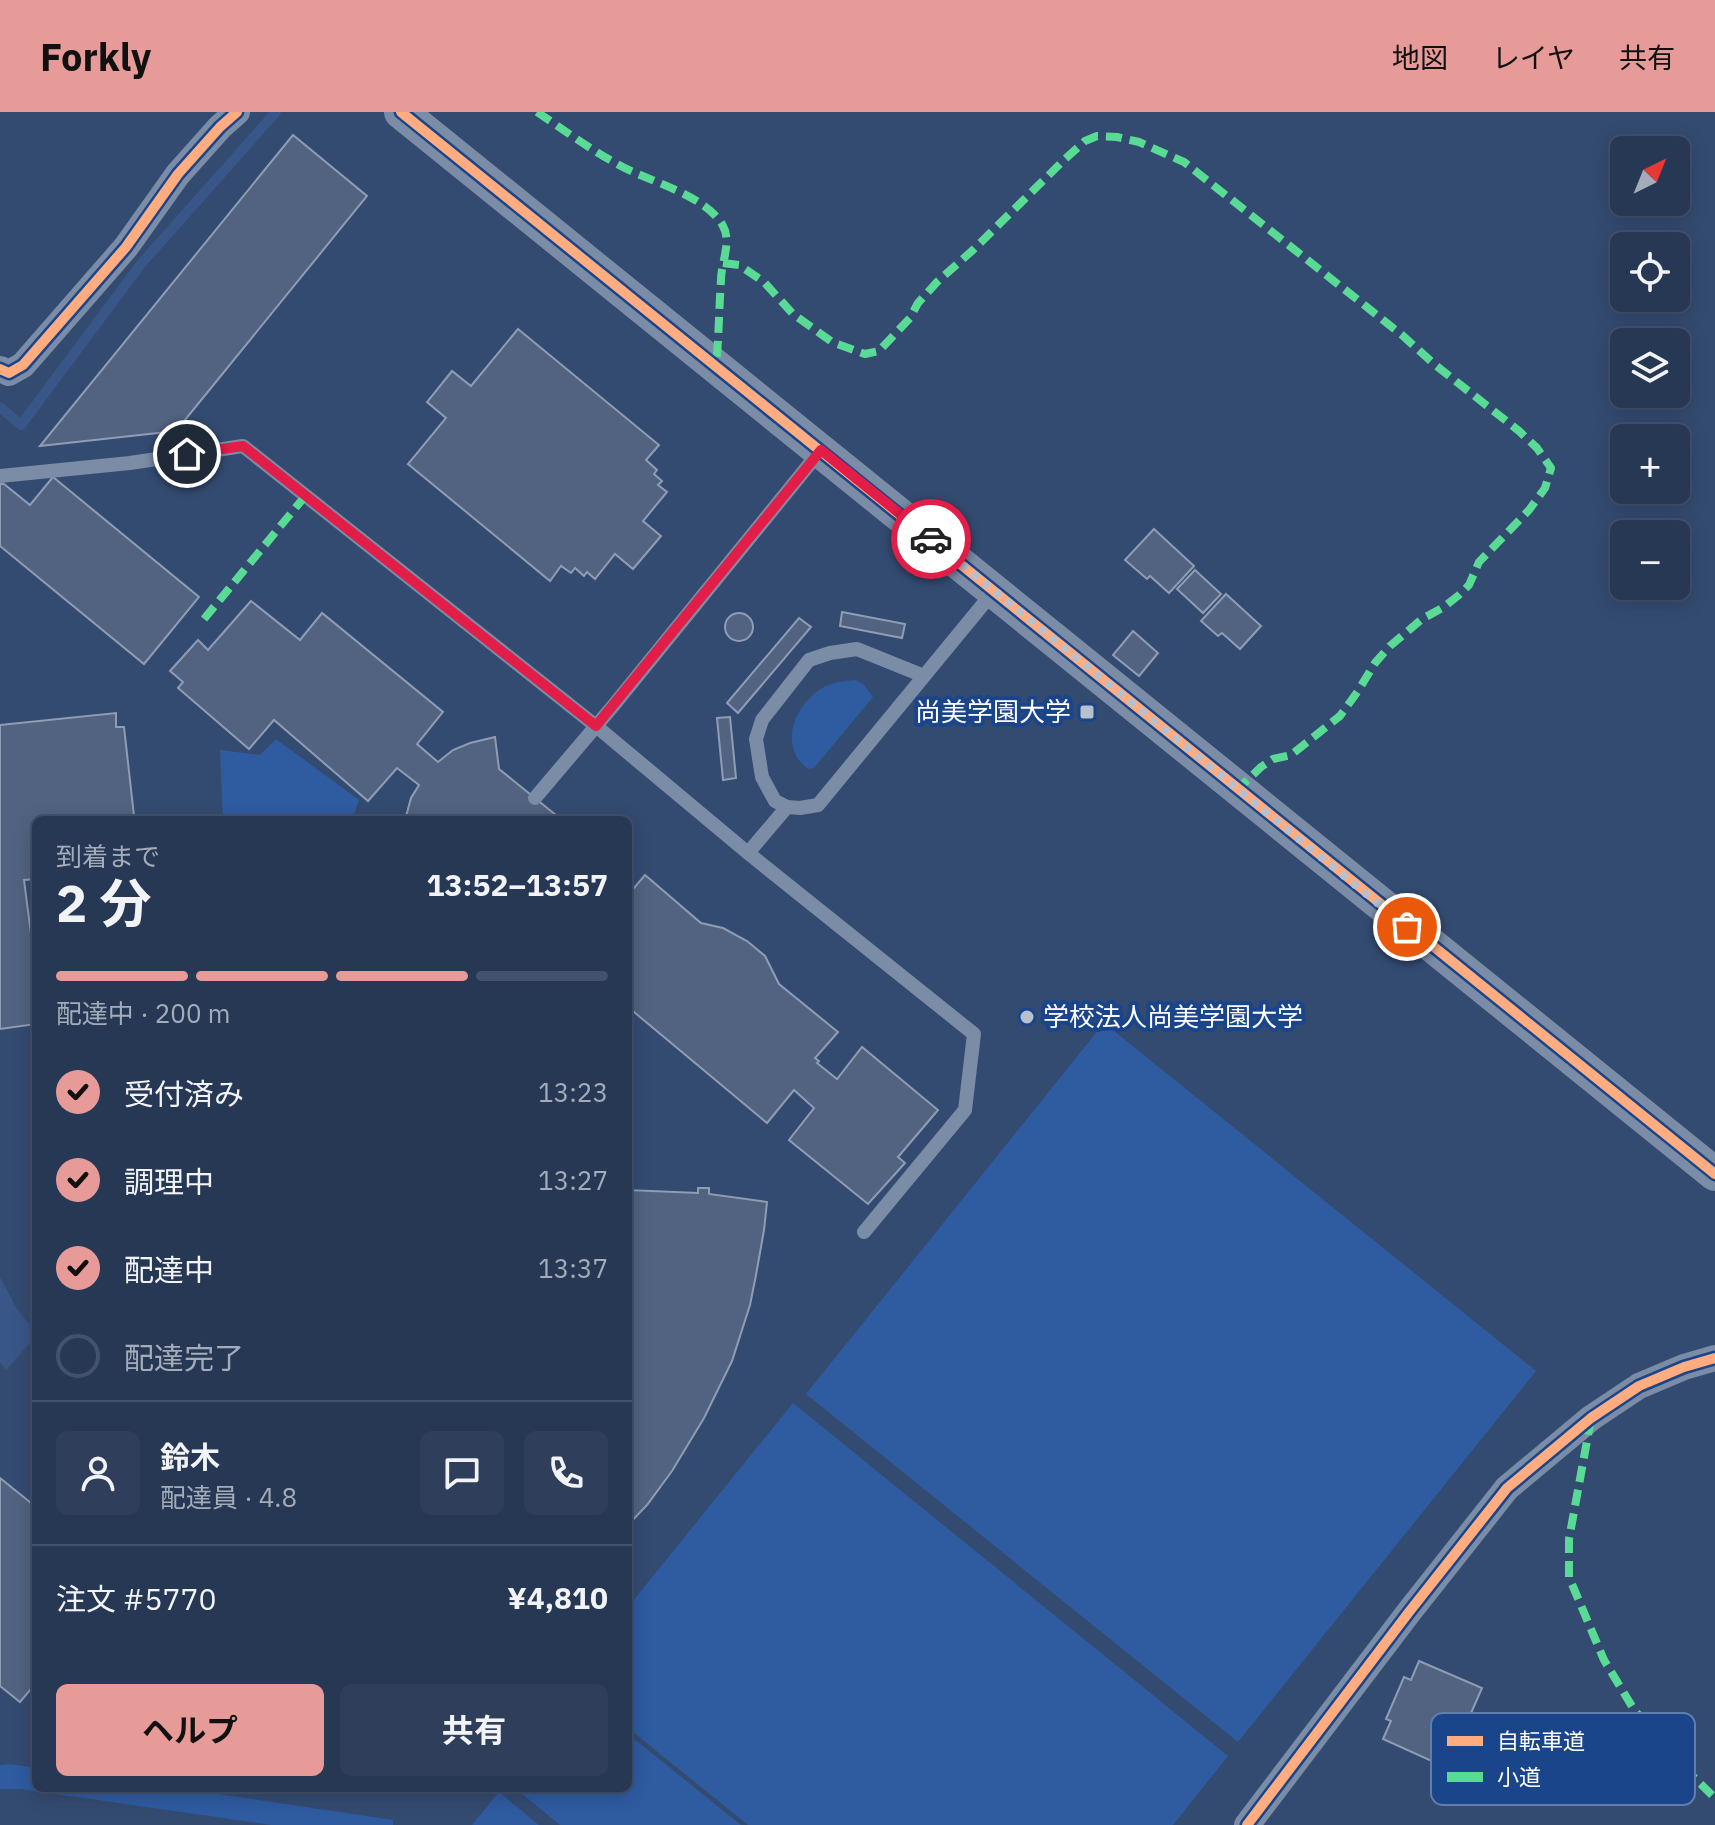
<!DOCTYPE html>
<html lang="ja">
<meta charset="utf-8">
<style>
body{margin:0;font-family:"IBM Plex Sans","Noto Sans JP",sans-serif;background:#2f3f5b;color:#f1f3f6;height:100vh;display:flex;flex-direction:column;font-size:30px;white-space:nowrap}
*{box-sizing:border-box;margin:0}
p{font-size:26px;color:#a4acb9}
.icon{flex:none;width:44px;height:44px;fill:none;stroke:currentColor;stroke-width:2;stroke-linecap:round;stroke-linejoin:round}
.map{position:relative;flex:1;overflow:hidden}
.side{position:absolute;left:32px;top:704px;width:600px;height:976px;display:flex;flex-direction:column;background:#273855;border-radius:12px;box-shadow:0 4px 20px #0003,0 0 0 2px #43526c}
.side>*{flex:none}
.needle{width:52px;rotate:43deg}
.controls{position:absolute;left:1610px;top:24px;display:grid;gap:16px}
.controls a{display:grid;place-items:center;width:80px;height:80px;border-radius:12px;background:#273855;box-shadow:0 4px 20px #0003,0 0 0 2px #43526c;font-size:40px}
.pin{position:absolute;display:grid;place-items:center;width:68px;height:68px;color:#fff;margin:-34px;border:4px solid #fff;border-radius:50%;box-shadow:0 2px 8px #0007}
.courier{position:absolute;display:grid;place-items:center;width:80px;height:80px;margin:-40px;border:6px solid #e11d48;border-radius:50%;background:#fff;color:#222;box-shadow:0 2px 10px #0007}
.headline em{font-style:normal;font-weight:700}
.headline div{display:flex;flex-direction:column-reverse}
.headline{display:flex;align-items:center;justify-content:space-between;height:136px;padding:0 24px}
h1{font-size:52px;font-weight:700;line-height:60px}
.bar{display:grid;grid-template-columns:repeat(4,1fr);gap:12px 8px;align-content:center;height:96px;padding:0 24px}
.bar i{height:10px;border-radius:6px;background:#43526c}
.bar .on{background:#e69b98}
.bar p{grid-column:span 4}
.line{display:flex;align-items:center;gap:20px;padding:0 24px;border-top:2px solid #43526c}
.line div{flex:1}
.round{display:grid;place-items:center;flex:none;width:84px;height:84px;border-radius:12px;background:#2f3f5b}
ol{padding:0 24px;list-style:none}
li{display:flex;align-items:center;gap:24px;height:88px}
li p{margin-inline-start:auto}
li .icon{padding:8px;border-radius:50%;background:#e69b98;color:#111;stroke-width:4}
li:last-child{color:#a4acb9}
li i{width:44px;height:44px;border:4px solid #43526c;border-radius:50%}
.button{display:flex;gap:16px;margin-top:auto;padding:16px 24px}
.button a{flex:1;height:92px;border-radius:12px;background:#e69b98;color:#111;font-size:32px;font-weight:700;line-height:92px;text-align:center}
.button a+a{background:#2f3f5b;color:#f1f3f6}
header{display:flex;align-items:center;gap:48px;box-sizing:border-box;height:112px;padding:0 40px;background:#e69b98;color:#111}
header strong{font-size:38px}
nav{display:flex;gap:44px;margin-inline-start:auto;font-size:28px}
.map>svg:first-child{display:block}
.green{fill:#2f5ba1}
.water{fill:#385688}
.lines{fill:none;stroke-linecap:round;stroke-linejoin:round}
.stream{stroke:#385688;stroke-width:10}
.building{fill:#516381;stroke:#8f9db4;stroke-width:2}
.service{stroke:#7b8ca6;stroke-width:14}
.minor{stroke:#7b8ca6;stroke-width:26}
.tertiary{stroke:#7b8ca6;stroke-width:34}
.quiet{stroke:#5adb95;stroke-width:8;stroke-dasharray:16 8;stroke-linecap:butt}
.cycleway-casing{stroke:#1b458a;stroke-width:15}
.cycleway{stroke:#ffac80;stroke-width:10}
.done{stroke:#b8c0cd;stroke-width:8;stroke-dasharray:0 14.4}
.route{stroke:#e11d48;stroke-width:10}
.poi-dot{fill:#b8c0cd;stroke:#1b458a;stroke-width:3}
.labels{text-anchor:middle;stroke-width:8;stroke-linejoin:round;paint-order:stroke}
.poi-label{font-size:26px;fill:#fff;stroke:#1b458a;text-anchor:end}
.key{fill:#1b458a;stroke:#5f7dad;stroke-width:2}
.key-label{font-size:22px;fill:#fff}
</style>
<header>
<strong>Forkly</strong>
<nav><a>地図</a><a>レイヤ</a><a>共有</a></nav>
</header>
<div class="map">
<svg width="1715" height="1713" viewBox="0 0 1715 1713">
<rect width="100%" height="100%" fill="#344b71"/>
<g class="green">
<path d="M855 568 863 572 873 585 814 656 808 657C777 634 795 591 824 575 834 570 845 569 855 568Z"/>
<path d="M276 627 359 688 352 708H223L220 638 260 643Z"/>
<path d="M1104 911 1536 1259 1238 1630 806 1282Z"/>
<path d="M793 1291 1228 1644 1173 1713H748L628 1616V1495Z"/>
<path d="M628 1622 741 1713H560L515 1676H628Z"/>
<path d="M10 1652 36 1656V1676H178L393 1708V1713H271L21 1677H0V1653Z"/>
<path d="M499 1680 539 1713H472Z"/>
</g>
<path class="water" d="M0 1165 17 1197 36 1221V1224L6 1258 0 1250Z"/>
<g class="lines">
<path class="stream" d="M0 295 21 313 141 152 276 0"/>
</g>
<g class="building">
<path d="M293 23 367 84 176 319 40 334Z"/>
<path d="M518 217 659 333 646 348 657 358 654 362 662 369 658 373 667 380 643 409 661 424 633 457 615 442 595 467 587 460 584 464 575 456 571 461 561 454 550 469 408 352 446 306 427 290 452 259 471 274Z"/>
<path d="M53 365 199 485 144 552 0 434V372H4L30 393Z"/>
<path d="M1154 417 1194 454 1169 481 1150 464 1147 467 1125 448Z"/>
<path d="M1195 458 1221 482 1203 501 1177 477Z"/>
<path d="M1226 482 1261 514 1240 537 1222 521 1218 524 1201 509Z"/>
<path d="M251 489 300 528 322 501 443 600 417 632 438 650 453 638 470 631 495 625 499 657 562 708H405L411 686 419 673 397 656 368 689 274 608 249 637 178 576 183 570 170 559 198 528 208 538Z"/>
<path d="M842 500 905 512 902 526 840 514Z"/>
<circle cx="739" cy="515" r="14"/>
<path d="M799 506 811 515 738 601 727 591Z"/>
<path d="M1133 519 1158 541 1139 564 1113 543Z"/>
<path d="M116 601V615H124L134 704 126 706 127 708H36V767L24 768 31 822H36V912L0 917V613Z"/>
<path d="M730 605 736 666 723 668 717 606Z"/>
<path d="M645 763 701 811 723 816 747 829 765 844 779 872 838 920 815 946 819 949 817 951 837 967 862 935 938 998 898 1045 905 1051 868 1092 789 1028 814 996 794 978 767 1011 628 895V783Z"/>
<path d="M698 1076H709V1082L767 1090 764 1118 756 1163 750 1193 732 1249 704 1306 672 1359 647 1393 628 1413V1078L698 1081Z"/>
<path d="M0 1366 36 1395V1571L20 1590 0 1574Z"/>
<path d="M1419 1549 1482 1576 1447 1656 1383 1627 1391 1609 1386 1607 1404 1565 1411 1568Z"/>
</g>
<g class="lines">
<g class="service">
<path d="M0 364 130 351 243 334 596 614 748 741 974 922 965 998 864 1120"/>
<path d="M924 564 857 537 830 541 809 548 762 608 756 627 762 665 775 689 787 695 800 696 818 693 994 479"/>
<path d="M535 686 613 594 821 338"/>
<path d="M748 741 787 695"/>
</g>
<g class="minor">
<path d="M0 257 9 261 23 253 126 135 178 62 220 15 237 0"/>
<path d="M1247 1713 1409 1500 1507 1376 1591 1306 1639 1274 1684 1255 1715 1246"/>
</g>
<path class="tertiary" d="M401 0C840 352 1276 710 1715 1062"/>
<g class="quiet">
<path d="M537 0C564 18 591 38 619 53 650 70 706 83 723 114 732 130 721 151 721 168 719 196 719 224 716 253"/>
<path d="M723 151 739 153 764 170 793 202 832 230 865 242 879 239 910 206 918 191 937 170 973 138 1065 47 1085 29 1097 24 1117 25 1139 30 1184 50 1402 223 1434 252 1519 319 1537 336 1551 356 1545 376 1529 398 1479 450 1469 473 1459 483 1444 495 1422 507 1390 534 1375 551 1358 579 1340 604 1291 643 1273 647 1261 655 1238 677"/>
<path d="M204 507 306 383"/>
<path d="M1591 1307 1569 1427V1465L1604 1548 1633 1596 1668 1640 1715 1686"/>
</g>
<g class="cycleway-casing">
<g id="cycleway">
<path d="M401 0C840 352 1276 710 1715 1062"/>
<path d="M0 257 9 261 23 253 126 135 178 62 220 15 237 0"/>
<path d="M1247 1713 1409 1500 1507 1376 1591 1306 1639 1274 1684 1255 1715 1246"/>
</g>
</g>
<use href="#cycleway" class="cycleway"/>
</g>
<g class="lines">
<path class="done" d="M931 427 1407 815"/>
<path class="route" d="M187 342 243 334 596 614 821 338 931 427"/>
</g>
<g class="poi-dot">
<rect x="1079" y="592" width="16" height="16" rx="4"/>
<circle cx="1027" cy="905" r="8"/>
</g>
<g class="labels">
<g class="poi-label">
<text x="1071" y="609">尚美学園大学</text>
<text x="1043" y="914" text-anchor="start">学校法人尚美学園大学</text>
</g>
</g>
<rect x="1431" y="1601" width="264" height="92" rx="12" class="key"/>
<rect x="1447" y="1624" width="36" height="10" fill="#ffac80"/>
<rect x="1447" y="1660" width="36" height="10" fill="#5adb95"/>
<g class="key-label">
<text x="1497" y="1637">自転車道</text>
<text x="1497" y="1673">小道</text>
</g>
</svg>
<div class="controls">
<a><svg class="needle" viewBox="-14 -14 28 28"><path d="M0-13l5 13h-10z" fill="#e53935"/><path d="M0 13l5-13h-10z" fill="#a4acb9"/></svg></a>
<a><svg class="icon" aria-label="locate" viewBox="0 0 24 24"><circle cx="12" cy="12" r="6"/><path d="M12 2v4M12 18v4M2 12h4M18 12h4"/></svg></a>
<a><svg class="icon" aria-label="layers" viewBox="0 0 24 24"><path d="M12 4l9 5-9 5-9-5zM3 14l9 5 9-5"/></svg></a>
<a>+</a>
<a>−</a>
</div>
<div class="pin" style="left:1407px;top:815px;background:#ea580c"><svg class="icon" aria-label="bag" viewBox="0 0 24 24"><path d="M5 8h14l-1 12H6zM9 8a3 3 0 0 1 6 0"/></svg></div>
<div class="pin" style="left:187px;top:342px;background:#1f2937"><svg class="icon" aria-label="home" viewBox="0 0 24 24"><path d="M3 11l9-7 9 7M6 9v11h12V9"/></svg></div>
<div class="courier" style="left:931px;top:427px"><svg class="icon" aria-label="car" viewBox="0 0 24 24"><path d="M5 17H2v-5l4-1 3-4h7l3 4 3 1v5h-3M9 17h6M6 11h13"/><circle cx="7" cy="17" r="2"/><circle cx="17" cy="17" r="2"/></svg></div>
<section class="side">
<div class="headline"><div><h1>2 分</h1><p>到着まで</p></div><em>13:52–13:57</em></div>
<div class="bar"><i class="on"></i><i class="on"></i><i class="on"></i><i></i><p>配達中 · 200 m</p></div>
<ol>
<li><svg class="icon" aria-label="check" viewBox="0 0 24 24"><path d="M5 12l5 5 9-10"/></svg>受付済み<p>13:23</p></li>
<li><svg class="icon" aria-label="check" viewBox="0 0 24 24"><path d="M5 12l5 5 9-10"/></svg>調理中<p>13:27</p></li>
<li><svg class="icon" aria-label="check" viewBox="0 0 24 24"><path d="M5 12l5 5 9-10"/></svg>配達中<p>13:37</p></li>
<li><i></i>配達完了</li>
</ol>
<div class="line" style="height:144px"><a class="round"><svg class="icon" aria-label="person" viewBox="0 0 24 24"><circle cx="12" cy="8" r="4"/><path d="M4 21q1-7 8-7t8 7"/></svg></a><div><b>鈴木</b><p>配達員 · 4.8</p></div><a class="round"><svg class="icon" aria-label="chat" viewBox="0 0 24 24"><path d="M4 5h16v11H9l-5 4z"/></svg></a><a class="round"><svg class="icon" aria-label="phone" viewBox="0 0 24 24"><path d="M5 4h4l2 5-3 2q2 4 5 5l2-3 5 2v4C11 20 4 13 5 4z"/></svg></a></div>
<div class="line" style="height:104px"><div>注文 #5770</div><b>¥4,810</b></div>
<div class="button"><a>ヘルプ</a><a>共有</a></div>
</section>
</div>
